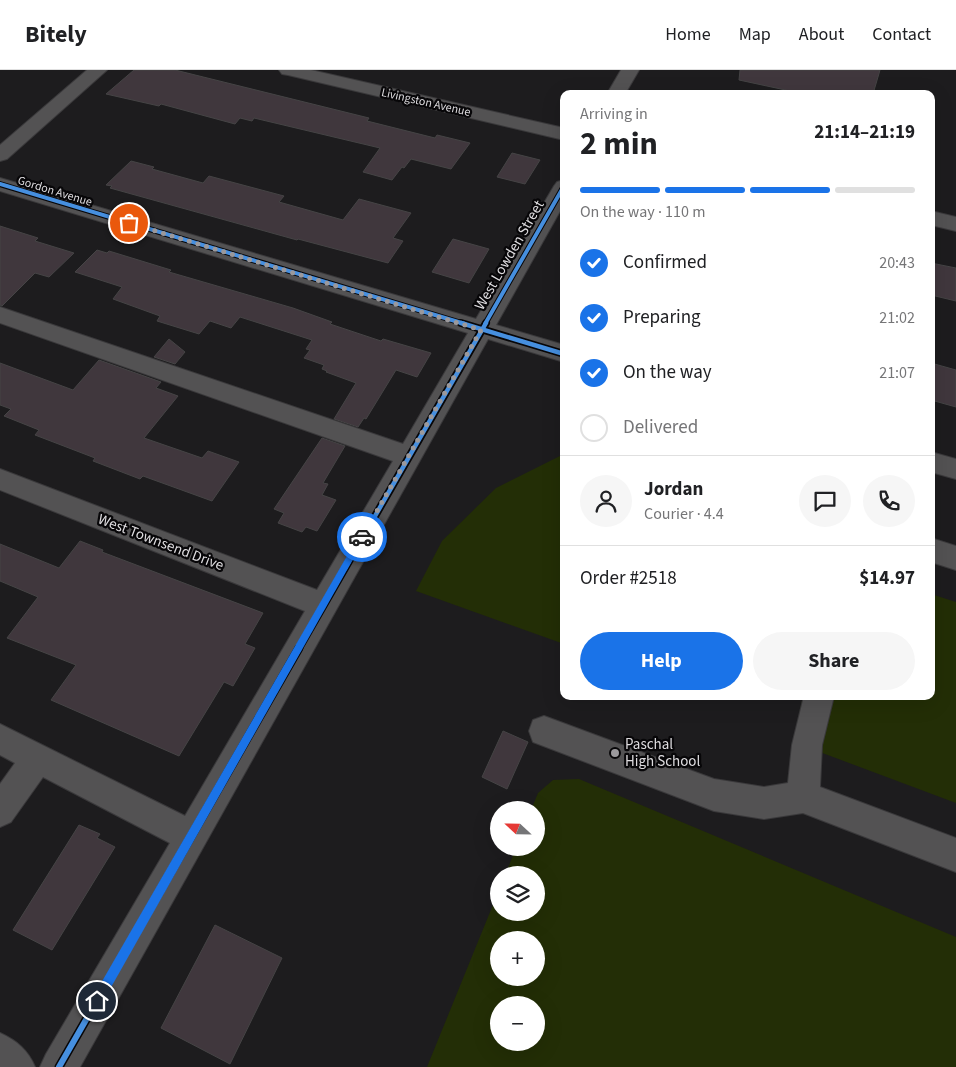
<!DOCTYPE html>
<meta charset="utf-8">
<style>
body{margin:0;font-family:"Source Sans 3",sans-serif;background:#f6f6f6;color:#202124;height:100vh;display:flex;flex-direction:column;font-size:19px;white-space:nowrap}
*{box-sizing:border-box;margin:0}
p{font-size:16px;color:#757577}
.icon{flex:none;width:28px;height:28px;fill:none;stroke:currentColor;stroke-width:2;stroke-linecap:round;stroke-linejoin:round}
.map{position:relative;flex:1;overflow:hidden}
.side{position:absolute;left:560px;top:20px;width:375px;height:610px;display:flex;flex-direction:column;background:#fff;border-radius:10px;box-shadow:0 5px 20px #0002}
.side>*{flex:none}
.needle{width:32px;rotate:292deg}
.buttons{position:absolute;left:490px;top:731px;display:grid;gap:10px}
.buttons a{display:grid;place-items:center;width:55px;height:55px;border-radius:50%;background:#fff;box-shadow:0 5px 20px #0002;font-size:25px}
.pin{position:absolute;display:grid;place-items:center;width:42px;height:42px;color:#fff;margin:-21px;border:2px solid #fff;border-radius:50%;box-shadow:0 1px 5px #0007}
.courier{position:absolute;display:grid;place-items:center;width:50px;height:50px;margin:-25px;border:4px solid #1a73e8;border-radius:50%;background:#fff;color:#222;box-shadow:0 1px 6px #0007}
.headline em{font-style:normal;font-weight:700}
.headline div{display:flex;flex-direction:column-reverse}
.headline{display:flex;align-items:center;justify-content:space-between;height:85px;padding:0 20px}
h1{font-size:32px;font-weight:700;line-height:38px}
.bar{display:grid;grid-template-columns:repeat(4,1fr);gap:8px 5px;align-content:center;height:60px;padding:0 20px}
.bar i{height:6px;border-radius:4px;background:#e0e0e0}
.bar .active{background:#1a73e8}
.bar p{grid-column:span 4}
.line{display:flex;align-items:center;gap:12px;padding:0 20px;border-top:1px solid #e0e0e0}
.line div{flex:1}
.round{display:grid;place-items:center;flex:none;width:52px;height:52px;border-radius:26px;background:#f6f6f6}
ol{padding:0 20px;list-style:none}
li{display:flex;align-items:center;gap:15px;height:55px}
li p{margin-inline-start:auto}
li .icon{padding:5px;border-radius:50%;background:#1a73e8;color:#fff;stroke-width:4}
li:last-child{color:#757577}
li i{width:28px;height:28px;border:2px solid #e0e0e0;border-radius:50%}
.action{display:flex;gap:10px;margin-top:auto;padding:10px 20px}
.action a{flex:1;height:58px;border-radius:30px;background:#1a73e8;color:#fff;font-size:20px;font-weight:700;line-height:58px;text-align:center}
.action a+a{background:#f6f6f6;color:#202124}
header{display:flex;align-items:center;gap:30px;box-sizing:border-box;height:70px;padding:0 25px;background:#fff;border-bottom:1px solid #e0e0e0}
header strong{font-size:24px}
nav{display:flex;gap:28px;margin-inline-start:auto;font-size:18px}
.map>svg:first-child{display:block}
.green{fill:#232e06;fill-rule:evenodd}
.building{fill:#40373d;stroke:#454445}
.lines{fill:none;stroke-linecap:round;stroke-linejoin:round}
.minor-casing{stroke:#3a393b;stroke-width:2}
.minor{fill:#535253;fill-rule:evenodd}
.cycleway-far2-casing{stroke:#070608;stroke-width:6}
.cycleway-far1-casing{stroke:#070608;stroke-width:8}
.cycleway-casing{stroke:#070608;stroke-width:9}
.cycleway-far2{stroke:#468fdf;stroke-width:4}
.cycleway-far1{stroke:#468fdf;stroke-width:4.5}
.cycleway{stroke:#468fdf;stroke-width:6}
.route{fill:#1a73e8}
.done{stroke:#9b999c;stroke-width:5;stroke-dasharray:0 9}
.poi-dot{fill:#9b999c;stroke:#070608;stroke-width:2}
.labels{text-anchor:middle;stroke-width:4.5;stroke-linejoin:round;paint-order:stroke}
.far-street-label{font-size:12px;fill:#dfdde0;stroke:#070608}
.street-label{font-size:15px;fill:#dfdde0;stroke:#070608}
.poi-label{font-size:15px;fill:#dfdde0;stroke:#070608;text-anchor:start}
</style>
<header>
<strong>Bitely</strong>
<nav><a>Home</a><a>Map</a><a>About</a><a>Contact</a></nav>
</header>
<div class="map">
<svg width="956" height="997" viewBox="0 0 956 997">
<rect width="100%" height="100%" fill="#1d1c1e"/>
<g class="green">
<path d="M564 384V574L416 521 442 471 496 418Z"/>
<path d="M931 524 956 532V733L793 672 803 626H931Z"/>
<path d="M579 709 956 867V997H427L499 820V842H536V805H505L516 778H536V740H531L538 723 553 710ZM499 870H536V908H499ZM499 935H536V972H499Z"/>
</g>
<g class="building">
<path d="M134 0H175L369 48 367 51 435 68 437 65 470 73 451 99 411 89 404 98 402 97 392 110 363 102 380 78 254 48 252 51 240 48 235 54 161 34 159 36 106 24Z"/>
<path d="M740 0H880L873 24H804L739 10Z"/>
<path d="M512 83 540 90 525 114 497 107Z"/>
<path d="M131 91 154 97 152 99 203 113 209 106 284 126 279 132 343 150 359 129 411 143 393 168 403 171 388 193 298 169 297 170 110 118 112 116 106 115Z"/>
<path d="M0 156 38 168 35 171 74 183 49 207 35 203 2 236 0 235Z"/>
<path d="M453 169 489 179 469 213 432 202Z"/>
<path d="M97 180 107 183 109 181 171 200 169 202 293 238 332 252 330 254 381 271 383 269 431 283 417 307 396 300 366 349 364 348 358 357 334 349 356 313 326 302 327 301 322 299 324 295 304 288 310 280 306 279 312 270 240 247 231 258 210 251 199 264 157 251 160 246 113 229 122 217 75 202Z"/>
<path d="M931 193 956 198V231L931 225Z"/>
<path d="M169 269 185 282 175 294 154 287Z"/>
<path d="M99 290 161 312 156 318 178 326 144 368 202 388 208 381 239 392 212 431 143 406 140 409 93 391 95 388 35 365 39 360 4 346 11 339 0 335V293L73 320Z"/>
<path d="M931 293 956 300V337L931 330Z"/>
<path d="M322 368 345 376 323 413 328 414 322 425 336 430 317 461 306 457 302 462 278 453 284 443 274 439Z"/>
<path d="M80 471 103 480 102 482 263 543 245 574 255 578 233 616 224 612 179 686 51 630 76 595 7 568 38 527 0 511V474L59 498Z"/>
<path d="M503 661 528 672 507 719 482 707Z"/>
<path d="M79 755 100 764 97 768 115 777 52 880 13 860Z"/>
<path d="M215 855 282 888 230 994 161 958Z"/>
</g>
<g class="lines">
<g class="minor-casing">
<g id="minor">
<path d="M87 0H107L7 89 0 91V75Z"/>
<path d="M279 0H311L564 58V70L288 5 282 4Z"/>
<path d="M621 0H639L625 24H607Z"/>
<path d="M0 108 476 249 554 116 557 112 564 110V134L496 255 564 275V292L488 269 80 997H40L46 984 170 773 43 707 11 752 0 757V714L15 693 0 685V654L185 746 305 541 0 420V399L317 520 393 391 0 253V237L403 374 468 263 0 121Z"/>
<path d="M931 141 956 147V161L931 155Z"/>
<path d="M931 382 956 389V409L931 402Z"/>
<path d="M931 468 956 476V500L931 492Z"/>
<path d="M804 626H834L822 675 820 717 956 768V802L803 743 764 749 714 741 533 672 529 661 533 650 544 646 714 709 764 717 788 713 792 675Z"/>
<path d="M0 963C17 971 28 980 35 997H0Z"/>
</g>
</g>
<use href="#minor" class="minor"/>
<g class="cycleway-far2-casing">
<g id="cycleway-far2">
<path d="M0 114 465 254"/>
<path d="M485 254 564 116"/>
</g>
</g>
<g class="cycleway-far1-casing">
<g id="cycleway-far1">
<path d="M461 253 564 284"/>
<path d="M298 580 486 253"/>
</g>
</g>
<g class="cycleway-casing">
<path id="cycleway" d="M59 997 299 578"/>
</g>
<use href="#cycleway-far2" class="cycleway-far2"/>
<use href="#cycleway-far1" class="cycleway-far1"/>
<use href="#cycleway" class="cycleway"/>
</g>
<path class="route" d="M362 464 364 465V470L101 935 97 936 93 935 92 931 93 927 359 465Z"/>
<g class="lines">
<path class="done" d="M129 153 481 260 362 467"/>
</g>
<circle class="poi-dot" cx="615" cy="683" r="5"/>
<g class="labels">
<g class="far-street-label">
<text transform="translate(426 32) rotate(13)" y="4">Livingston Avenue</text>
<text transform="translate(55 121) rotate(17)" y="4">Gordon Avenue</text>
</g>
<g class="street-label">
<text transform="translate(509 185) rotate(-60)" y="5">West Lowden Street</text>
<text transform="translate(161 472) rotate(21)" y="5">West Townsend Drive</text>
</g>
<g class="poi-label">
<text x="625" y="679">Paschal<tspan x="625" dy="17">High School</tspan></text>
</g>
</g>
</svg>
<div class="buttons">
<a><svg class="needle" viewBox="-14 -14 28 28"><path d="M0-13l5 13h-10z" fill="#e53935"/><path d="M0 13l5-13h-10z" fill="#757577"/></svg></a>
<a><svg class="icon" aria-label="layers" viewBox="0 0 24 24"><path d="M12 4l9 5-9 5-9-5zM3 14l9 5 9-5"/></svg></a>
<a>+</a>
<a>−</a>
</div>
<div class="pin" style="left:129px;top:153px;background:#ea580c"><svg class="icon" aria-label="bag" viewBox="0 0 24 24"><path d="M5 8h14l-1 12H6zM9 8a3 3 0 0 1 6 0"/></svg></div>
<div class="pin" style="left:97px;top:931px;background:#1f2937"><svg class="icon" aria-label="home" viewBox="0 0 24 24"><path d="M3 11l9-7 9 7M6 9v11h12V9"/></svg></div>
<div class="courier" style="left:362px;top:467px"><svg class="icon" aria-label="car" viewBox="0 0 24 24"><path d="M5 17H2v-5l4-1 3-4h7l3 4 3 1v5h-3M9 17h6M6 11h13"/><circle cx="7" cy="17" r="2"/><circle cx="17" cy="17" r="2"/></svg></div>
<section class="side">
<div class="headline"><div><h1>2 min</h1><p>Arriving in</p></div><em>21:14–21:19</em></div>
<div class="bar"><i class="active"></i><i class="active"></i><i class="active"></i><i></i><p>On the way · 110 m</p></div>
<ol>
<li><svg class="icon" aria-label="check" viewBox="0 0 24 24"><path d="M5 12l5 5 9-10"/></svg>Confirmed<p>20:43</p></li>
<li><svg class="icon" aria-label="check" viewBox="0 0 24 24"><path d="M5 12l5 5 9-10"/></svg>Preparing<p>21:02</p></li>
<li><svg class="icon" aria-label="check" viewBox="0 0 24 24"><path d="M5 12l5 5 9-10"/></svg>On the way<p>21:07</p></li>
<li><i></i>Delivered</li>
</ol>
<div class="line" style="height:90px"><a class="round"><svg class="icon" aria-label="person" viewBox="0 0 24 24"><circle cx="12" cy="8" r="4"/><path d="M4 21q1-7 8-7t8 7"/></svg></a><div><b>Jordan</b><p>Courier · 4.4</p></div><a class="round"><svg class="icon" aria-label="chat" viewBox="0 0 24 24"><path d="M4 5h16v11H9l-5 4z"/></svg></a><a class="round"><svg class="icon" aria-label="phone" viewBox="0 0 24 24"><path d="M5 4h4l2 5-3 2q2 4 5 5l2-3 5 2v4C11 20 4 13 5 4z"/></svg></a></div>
<div class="line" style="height:65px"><div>Order #2518</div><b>$14.97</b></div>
<div class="action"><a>Help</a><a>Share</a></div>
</section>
</div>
